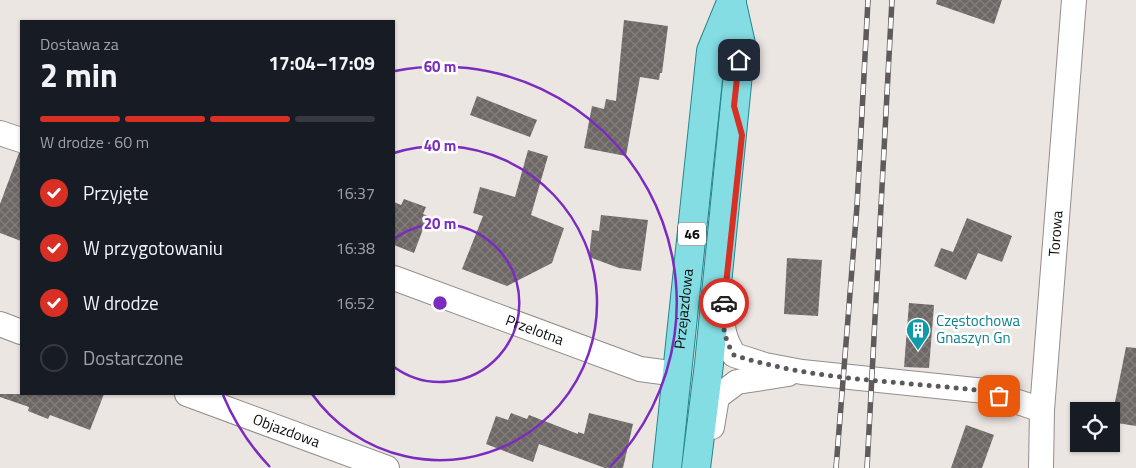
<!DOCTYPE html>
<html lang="pl">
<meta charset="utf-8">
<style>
body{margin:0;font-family:"Titillium Web",sans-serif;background:#242831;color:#f1f3f6;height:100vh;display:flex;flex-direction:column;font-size:19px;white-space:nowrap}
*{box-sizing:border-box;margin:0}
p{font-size:16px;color:#9ea1a6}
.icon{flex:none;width:28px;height:28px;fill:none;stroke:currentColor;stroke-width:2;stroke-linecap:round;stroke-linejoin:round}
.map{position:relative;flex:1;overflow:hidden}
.side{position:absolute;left:20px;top:20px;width:375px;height:375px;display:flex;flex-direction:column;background:#171b24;border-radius:0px;box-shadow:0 1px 4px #0004}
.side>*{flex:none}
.controls{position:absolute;left:1070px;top:402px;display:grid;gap:10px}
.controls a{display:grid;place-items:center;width:50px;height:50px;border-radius:0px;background:#171b24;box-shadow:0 1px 4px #0004;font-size:25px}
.pin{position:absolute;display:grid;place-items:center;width:42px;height:42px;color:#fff;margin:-21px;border-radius:10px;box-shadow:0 2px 8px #0006}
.courier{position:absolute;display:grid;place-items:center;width:50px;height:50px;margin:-25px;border:4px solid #d93025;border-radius:50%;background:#fff;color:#222;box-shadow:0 1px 6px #0007}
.overview em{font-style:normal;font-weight:700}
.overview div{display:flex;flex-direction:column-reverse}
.overview{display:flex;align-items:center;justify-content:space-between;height:85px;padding:0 20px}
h1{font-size:32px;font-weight:700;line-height:38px}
.bar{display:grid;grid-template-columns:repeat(4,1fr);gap:8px 5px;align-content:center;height:60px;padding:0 20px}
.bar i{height:6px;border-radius:4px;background:#363941}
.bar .current{background:#d93025}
.bar p{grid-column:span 4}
ol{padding:0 20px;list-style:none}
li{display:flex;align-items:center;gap:15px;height:55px}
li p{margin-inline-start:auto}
li .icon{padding:5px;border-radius:50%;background:#d93025;color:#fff;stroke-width:4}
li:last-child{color:#9ea1a6}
li i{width:28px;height:28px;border:2px solid #363941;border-radius:50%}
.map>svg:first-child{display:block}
.building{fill:url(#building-cross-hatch)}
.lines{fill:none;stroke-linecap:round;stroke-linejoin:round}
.minor-casing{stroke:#938d8b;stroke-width:26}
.primary-casing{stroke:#25858c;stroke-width:30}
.minor{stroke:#fff;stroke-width:24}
.primary{stroke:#84dde3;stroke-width:28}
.rail-casing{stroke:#5f5b5a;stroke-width:5.5}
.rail{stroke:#fff;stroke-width:4;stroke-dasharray:11;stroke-linecap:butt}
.done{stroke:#5b5857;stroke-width:5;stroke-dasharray:0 9}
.route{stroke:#d93025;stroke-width:6}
.ring{fill:none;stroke:#7b2cbf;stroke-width:2.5}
.labels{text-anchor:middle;stroke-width:5;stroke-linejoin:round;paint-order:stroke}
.shield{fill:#fff;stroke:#565454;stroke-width:1}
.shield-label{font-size:14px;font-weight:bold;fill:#0d0b0b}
.street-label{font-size:15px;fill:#0d0b0b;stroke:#fff}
.culture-label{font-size:15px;fill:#0d838f;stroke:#fff;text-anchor:start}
.centre{fill:#7b2cbf;stroke:#fff;stroke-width:2.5}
.ring-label{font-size:15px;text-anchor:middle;font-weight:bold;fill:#7b2cbf;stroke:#fff;stroke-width:5;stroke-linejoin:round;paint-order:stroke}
</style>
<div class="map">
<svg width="1136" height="468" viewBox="0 0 1136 468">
<defs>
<pattern id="building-cross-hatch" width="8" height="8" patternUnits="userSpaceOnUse" patternTransform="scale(1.25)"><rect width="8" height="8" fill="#6d6865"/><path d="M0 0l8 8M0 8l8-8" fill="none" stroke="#837f7d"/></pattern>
</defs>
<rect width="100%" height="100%" fill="#ece6e3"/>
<g class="building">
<path d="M937 0H1002L994 24 936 4Z"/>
<path d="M624 20 668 26 662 73H660L659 80 640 77 626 156 584 148 592 106 604 109 606 99 616 101Z"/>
<path d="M477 96 537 120 530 137 470 115Z"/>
<path d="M528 150 548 156 531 215 564 228 552 263 507 286 462 269 483 216 473 213 480 187 515 197Z"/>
<path d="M19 153H21V241L0 233V204Z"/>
<path d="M404 199 426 207 423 214 428 216 414 253 394 245V202L401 205Z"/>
<path d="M601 215 648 220 641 271 619 268 589 257 592 230 599 231Z"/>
<path d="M967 218 1012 236 1002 262 978 253 966 280 934 266 941 248 953 252Z"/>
<path d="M787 258 822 260 818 316 784 314Z"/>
<path d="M909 303 934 305 929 368 904 367Z"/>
<path d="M1126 347 1136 348V426L1111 422Z"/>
<path d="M0 394H104L90 430 50 415 48 419 28 411 29 407 0 397Z"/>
<path d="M511 413 527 419 529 415 578 434V432L584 434 589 413 633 424 623 468H605L539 444 533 462 486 444 496 416 508 420Z"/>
<path d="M966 425 994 435 982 468H951Z"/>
</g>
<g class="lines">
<g class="minor-casing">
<g id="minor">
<path d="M0 133 21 140"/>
<path id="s1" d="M394 278 640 369 677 374"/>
<path d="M723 309C721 328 725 340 734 355L765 365 802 372 985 391 1042 410"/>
<path d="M0 324 21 332"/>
<path id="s2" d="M187 394 387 468"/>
<path d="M712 427 717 397 737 382 788 374"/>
<path id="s3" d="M1041 468 1042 410 1074 0"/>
</g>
</g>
<g class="primary-casing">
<g id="primary">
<path id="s4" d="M667 468 711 51 732 0"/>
<path d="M696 468 709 364 741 44 732 4"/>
</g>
</g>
<use href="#minor" class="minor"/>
<use href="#primary" class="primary"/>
<g class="rail-casing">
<g id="rail">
<path d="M836 468 857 206 868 0"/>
<path d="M867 468 892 0"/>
</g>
</g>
<use href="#rail" class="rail"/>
</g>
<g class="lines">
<path class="done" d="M724 303C722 324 723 337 734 355 814 381 902 381 985 391L999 396"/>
<path class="route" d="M724 303 742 135 734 106 739 60"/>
</g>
<g class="ring">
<path d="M394 239A79 79 0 1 1 394 367"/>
<path d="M394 153A157 157 0 1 1 312 394"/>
<path d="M270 467A236 236 0 0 1 223 395M395 71A236 236 0 0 1 610 467"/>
</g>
<defs>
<g id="building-pin" transform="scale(1.25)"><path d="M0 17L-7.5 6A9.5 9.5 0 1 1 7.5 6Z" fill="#0f9aa8" stroke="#fff"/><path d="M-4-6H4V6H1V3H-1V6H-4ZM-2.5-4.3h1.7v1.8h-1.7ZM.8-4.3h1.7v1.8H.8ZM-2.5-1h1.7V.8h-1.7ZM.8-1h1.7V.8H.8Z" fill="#fff"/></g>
</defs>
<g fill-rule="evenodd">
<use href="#building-pin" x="918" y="330"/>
</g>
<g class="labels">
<rect class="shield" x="678" y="222.5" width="28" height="23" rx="4"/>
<g class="shield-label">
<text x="692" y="239">46</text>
</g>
<g class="street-label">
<text dy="5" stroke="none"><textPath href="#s3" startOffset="235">Torowa</textPath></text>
<text dy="5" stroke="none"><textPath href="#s4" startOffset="160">Przejazdowa</textPath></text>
<text dy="5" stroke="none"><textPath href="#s1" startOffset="150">Przelotna</textPath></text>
<text dy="5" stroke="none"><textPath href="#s2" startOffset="106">Objazdowa</textPath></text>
</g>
<g class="culture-label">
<text x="936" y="326">Częstochowa<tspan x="936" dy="17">Gnaszyn Gn</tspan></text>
</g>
</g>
<circle cx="440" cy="303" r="8" class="centre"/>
<g class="ring-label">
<text x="440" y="72">60 m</text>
<text x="440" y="151">40 m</text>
<text x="440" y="229">20 m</text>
</g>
</svg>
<div class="controls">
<a><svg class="icon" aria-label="locate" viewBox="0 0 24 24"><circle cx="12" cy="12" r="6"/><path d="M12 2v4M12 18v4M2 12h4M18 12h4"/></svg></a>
</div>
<div class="pin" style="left:999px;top:396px;background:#ea580c"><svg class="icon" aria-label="bag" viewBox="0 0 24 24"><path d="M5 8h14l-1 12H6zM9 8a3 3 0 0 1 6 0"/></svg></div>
<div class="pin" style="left:739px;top:60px;background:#1f2937"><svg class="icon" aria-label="home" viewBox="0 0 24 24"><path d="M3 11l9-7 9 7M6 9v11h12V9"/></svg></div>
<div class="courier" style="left:724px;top:303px"><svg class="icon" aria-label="car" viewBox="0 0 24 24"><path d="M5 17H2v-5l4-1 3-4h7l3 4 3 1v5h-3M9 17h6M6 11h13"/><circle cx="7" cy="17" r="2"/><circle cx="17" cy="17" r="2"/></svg></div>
<section class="side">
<div class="overview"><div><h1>2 min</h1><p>Dostawa za</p></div><em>17:04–17:09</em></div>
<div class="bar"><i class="current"></i><i class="current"></i><i class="current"></i><i></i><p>W drodze · 60 m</p></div>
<ol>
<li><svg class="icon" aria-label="check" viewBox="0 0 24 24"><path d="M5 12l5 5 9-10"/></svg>Przyjęte<p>16:37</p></li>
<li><svg class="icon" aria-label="check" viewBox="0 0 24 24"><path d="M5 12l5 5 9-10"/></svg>W przygotowaniu<p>16:38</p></li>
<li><svg class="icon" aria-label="check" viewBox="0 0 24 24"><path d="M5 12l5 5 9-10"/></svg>W drodze<p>16:52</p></li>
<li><i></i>Dostarczone</li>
</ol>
</section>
</div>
